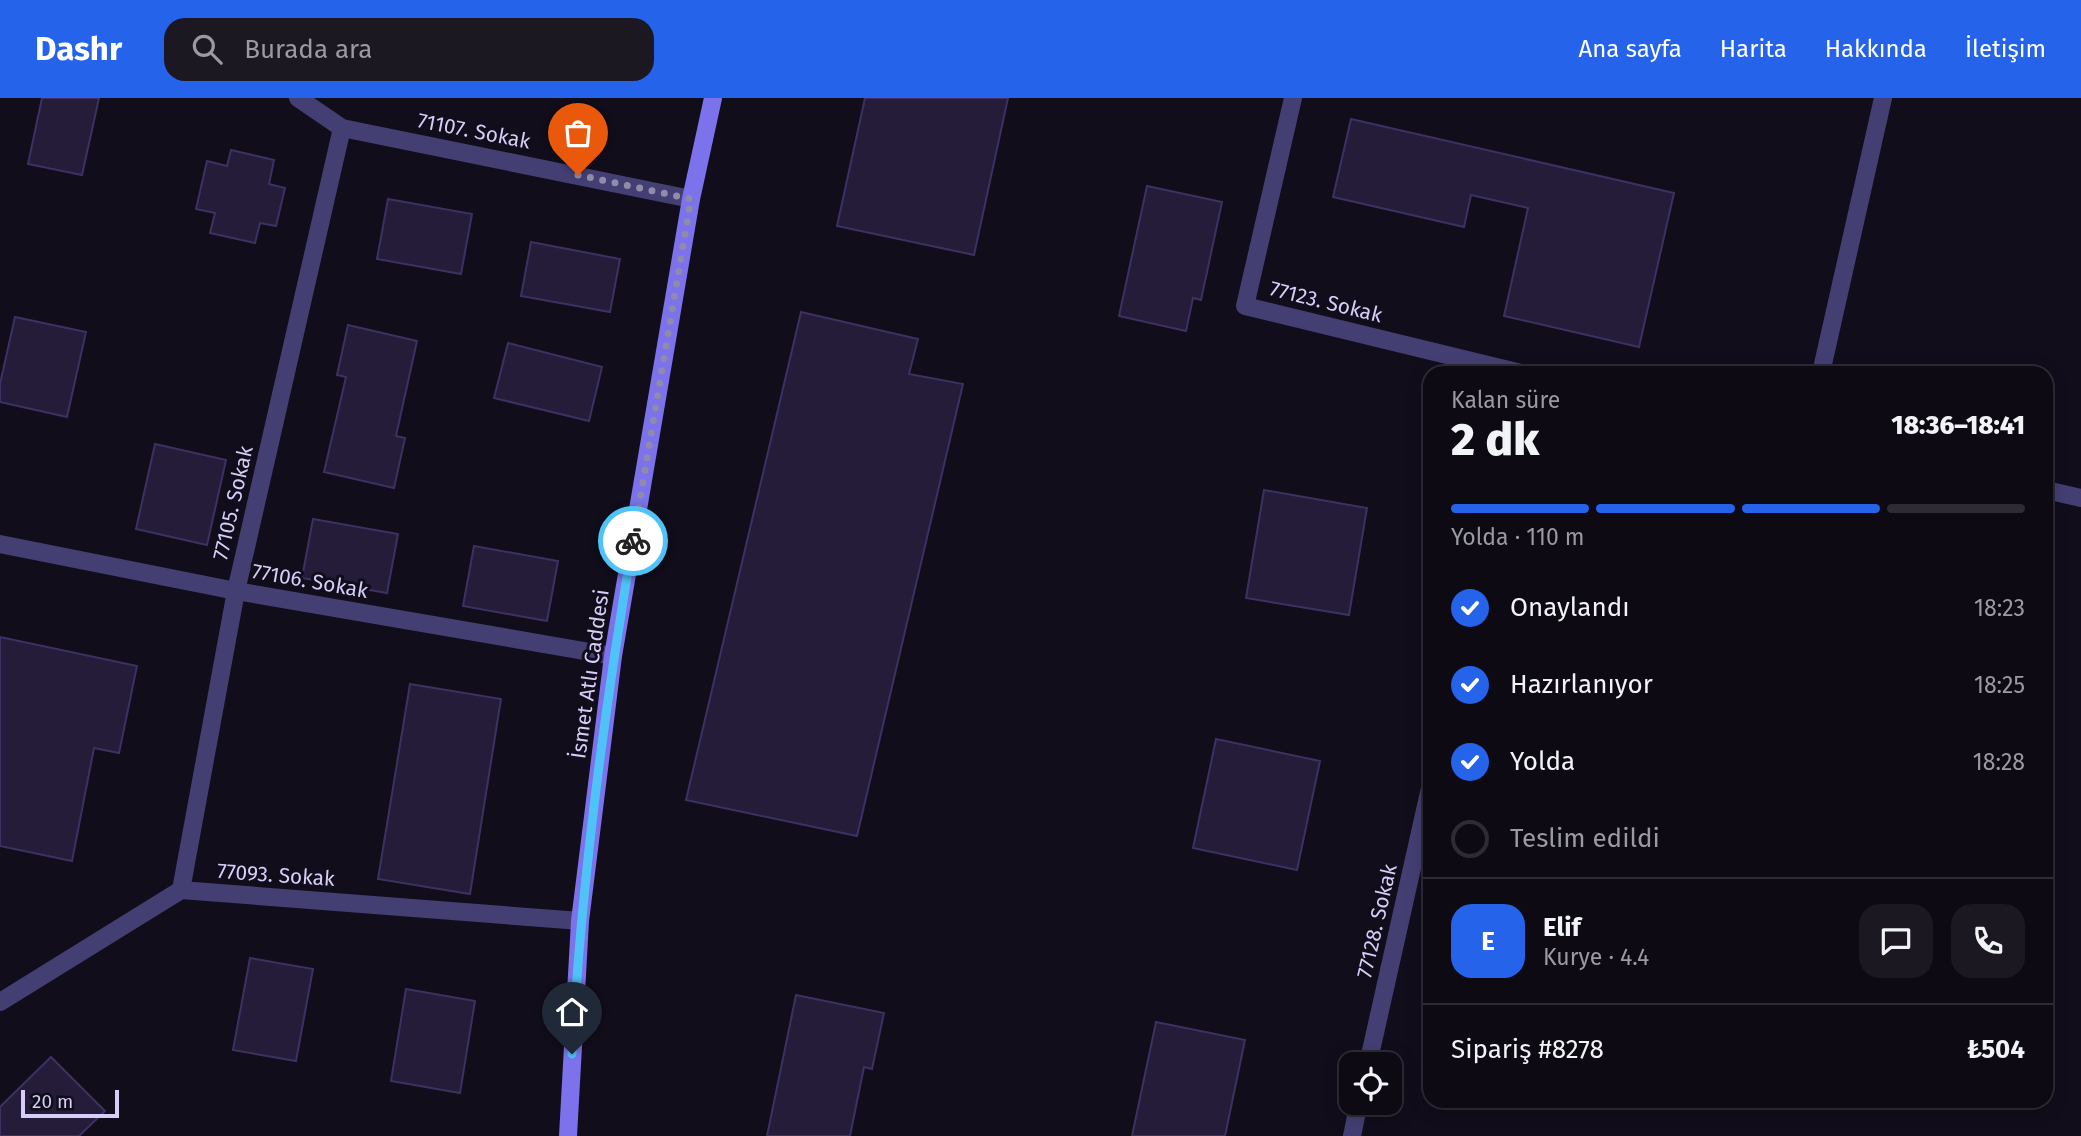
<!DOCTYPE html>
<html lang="tr">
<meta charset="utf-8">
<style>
body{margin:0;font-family:"Fira Sans",sans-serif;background:#1b1822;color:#f1f3f6;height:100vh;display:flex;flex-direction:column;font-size:26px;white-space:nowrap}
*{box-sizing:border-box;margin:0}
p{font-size:23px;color:#9a9aa0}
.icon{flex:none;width:38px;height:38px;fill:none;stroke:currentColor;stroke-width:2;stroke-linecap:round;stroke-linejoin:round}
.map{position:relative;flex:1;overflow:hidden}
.sheet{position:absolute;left:1423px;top:268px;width:630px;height:742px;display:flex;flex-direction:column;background:#0d0a14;border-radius:21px;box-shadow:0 4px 18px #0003,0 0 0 2px #2d2b34}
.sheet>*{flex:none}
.controls{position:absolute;left:1339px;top:954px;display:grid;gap:14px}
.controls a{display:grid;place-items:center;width:63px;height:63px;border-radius:14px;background:#0d0a14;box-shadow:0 4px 18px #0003,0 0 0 2px #2d2b34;font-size:35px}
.scale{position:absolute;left:21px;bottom:18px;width:98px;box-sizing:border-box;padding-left:7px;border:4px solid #d5cef8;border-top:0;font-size:19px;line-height:24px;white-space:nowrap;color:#d5cef8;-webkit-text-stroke:5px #110d1b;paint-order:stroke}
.pin{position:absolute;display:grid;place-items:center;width:60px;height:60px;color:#fff;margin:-72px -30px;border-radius:50% 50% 50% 0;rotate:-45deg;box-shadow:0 0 7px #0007}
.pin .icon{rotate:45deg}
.courier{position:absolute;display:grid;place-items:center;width:70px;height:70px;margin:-35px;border:5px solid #4fc3f7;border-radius:50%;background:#fff;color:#222;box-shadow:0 2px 9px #0007}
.overview em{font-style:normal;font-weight:800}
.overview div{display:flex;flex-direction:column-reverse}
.overview{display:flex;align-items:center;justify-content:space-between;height:119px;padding:0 28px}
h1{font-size:46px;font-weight:800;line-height:52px}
.bar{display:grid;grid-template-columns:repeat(4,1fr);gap:10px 7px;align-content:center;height:84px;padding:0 28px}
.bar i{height:9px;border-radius:5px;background:#2d2b34}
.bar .current{background:#2563eb}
.bar p{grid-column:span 4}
.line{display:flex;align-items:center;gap:18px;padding:0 28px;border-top:2px solid #2d2b34}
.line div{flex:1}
.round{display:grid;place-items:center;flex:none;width:74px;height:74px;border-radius:21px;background:#1b1822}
ol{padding:0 28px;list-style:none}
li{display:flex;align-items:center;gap:21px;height:77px}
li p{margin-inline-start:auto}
li .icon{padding:7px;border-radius:50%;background:#2563eb;color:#fff;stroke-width:4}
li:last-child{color:#9a9aa0}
li i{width:38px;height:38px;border:4px solid #2d2b34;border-radius:50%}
header{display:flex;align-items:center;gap:42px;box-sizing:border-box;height:98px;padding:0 35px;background:#2563eb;color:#fff}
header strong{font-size:33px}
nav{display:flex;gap:38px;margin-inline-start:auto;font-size:24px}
.search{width:490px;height:63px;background:#1b1822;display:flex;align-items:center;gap:18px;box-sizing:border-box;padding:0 24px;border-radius:21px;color:#9a9aa0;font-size:26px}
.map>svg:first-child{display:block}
.building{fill:#241c39;stroke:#3e3162;stroke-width:2}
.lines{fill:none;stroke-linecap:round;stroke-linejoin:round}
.minor{stroke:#443f73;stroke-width:18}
.secondary{stroke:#7c72eb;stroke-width:18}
.done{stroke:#908aab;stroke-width:7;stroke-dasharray:0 12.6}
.route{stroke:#4fc3f7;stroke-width:9}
.labels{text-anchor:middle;stroke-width:6;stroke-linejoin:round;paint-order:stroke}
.street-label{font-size:21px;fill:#d5cef8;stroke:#110d1b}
</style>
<header>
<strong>Dashr</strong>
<div class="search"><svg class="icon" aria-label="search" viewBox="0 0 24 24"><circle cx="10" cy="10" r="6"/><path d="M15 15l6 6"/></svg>Burada ara</div>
<nav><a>Ana sayfa</a><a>Harita</a><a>Hakkında</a><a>İletişim</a></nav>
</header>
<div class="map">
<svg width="2081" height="1038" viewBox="0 0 2081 1038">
<rect width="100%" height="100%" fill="#110d1b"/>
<g class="building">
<path d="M42 0H99L82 77 28 66Z"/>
<path d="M865 0H1008L974 157 837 128Z"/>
<path d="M1351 21 1674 95 1639 249 1504 218 1528 110 1471 97 1464 129 1333 99Z"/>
<path d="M231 52 274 62 269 86 285 90 276 128 260 125 255 145 210 135 215 115 196 111 207 63 227 68Z"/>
<path d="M1147 88 1222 104 1201 202 1193 200 1186 233 1119 218Z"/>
<path d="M388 101 472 116 461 176 377 161Z"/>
<path d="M531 144 620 161 610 214 521 198Z"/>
<path d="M801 214 918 241 909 276 963 286 857 738 686 702Z"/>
<path d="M15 219 86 234 67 319 0 304V286Z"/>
<path d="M348 227 417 243 396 338 405 340 394 390 324 374 346 279 337 277Z"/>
<path d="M508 245 602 269 589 323 494 300Z"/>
<path d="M155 346 226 362 207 447 136 431Z"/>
<path d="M1264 392 1367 410 1349 517 1246 500Z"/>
<path d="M313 421 398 436 387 495 302 480Z"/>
<path d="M474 448 558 463 547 523 463 508Z"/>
<path d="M0 539 137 568 119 655 94 650 72 763 0 748Z"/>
<path d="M410 586 501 601 470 796 378 781Z"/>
<path d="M1216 641 1320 663 1297 772 1193 750Z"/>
<path d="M250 860 313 871 296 963 233 952Z"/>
<path d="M406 891 475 903 460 995 391 983Z"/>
<path d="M796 897 884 915 872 971 864 969 850 1038H767Z"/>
<path d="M1156 924 1245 942 1225 1038H1132Z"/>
<path d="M51 959 105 1013 79 1038H0V1009Z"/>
</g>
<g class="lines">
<g class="minor">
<path d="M298 0 342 30 691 101"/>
<path d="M1293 0 1245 208 1521 275"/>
<path d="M1821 275 1883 0"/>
<path d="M2046 392 2081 400"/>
<path d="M0 446 236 493 613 558"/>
<path d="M181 792 236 493 342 30"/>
<path d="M0 904 181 792 580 823"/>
<path d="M1368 966 1430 690"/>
<path d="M1352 1038 1359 1004"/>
</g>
<path class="secondary" d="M568 1038 580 823 613 558 691 101 713 0"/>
</g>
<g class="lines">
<path class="done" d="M578 77 691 101 633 443"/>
<path class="route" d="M572 956C581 784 604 613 633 443"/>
</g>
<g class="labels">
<g class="street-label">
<text transform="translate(474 33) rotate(11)" y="7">71107. Sokak</text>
<text transform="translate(1326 204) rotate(14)" y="7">77123. Sokak</text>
<text transform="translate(233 405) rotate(-77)" y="7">77105. Sokak</text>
<text transform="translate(310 483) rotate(10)" y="7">77106. Sokak</text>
<text transform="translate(590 576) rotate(-82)" y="7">İsmet Atlı Caddesi</text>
<text transform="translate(276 777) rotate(4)" y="7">77093. Sokak</text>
<text transform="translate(1377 823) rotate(-77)" y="7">77128. Sokak</text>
</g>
</g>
</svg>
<div class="controls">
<a><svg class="icon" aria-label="locate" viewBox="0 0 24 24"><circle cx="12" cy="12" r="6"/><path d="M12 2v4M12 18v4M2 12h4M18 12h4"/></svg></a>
</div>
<div class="scale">20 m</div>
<div class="pin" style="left:578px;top:77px;background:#ea580c"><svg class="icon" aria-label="bag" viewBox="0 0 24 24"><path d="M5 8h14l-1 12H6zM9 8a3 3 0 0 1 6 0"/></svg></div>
<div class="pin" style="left:572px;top:956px;background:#1f2937"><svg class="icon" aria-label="home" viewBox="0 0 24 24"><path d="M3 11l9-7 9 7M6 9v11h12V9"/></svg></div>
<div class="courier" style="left:633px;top:443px"><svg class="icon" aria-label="bike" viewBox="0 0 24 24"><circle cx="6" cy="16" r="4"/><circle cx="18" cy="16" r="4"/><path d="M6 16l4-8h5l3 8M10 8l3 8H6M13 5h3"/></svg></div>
<section class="sheet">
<div class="overview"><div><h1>2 dk</h1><p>Kalan süre</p></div><em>18:36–18:41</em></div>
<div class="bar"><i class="current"></i><i class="current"></i><i class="current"></i><i></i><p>Yolda · 110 m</p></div>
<ol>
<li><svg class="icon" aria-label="check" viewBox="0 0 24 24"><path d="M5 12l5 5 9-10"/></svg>Onaylandı<p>18:23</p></li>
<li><svg class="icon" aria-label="check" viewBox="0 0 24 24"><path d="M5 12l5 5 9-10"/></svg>Hazırlanıyor<p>18:25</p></li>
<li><svg class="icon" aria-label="check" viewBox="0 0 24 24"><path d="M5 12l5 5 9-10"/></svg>Yolda<p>18:28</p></li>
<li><i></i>Teslim edildi</li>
</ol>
<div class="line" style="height:126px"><b class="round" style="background:#2563eb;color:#fff">E</b><div><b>Elif</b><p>Kurye · 4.4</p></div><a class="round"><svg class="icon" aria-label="chat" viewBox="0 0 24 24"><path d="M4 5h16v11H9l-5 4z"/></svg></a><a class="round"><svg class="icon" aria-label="phone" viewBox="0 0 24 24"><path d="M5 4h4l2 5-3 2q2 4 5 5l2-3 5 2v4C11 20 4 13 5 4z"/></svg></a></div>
<div class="line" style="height:91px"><div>Sipariş #8278</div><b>₺504</b></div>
</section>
</div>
